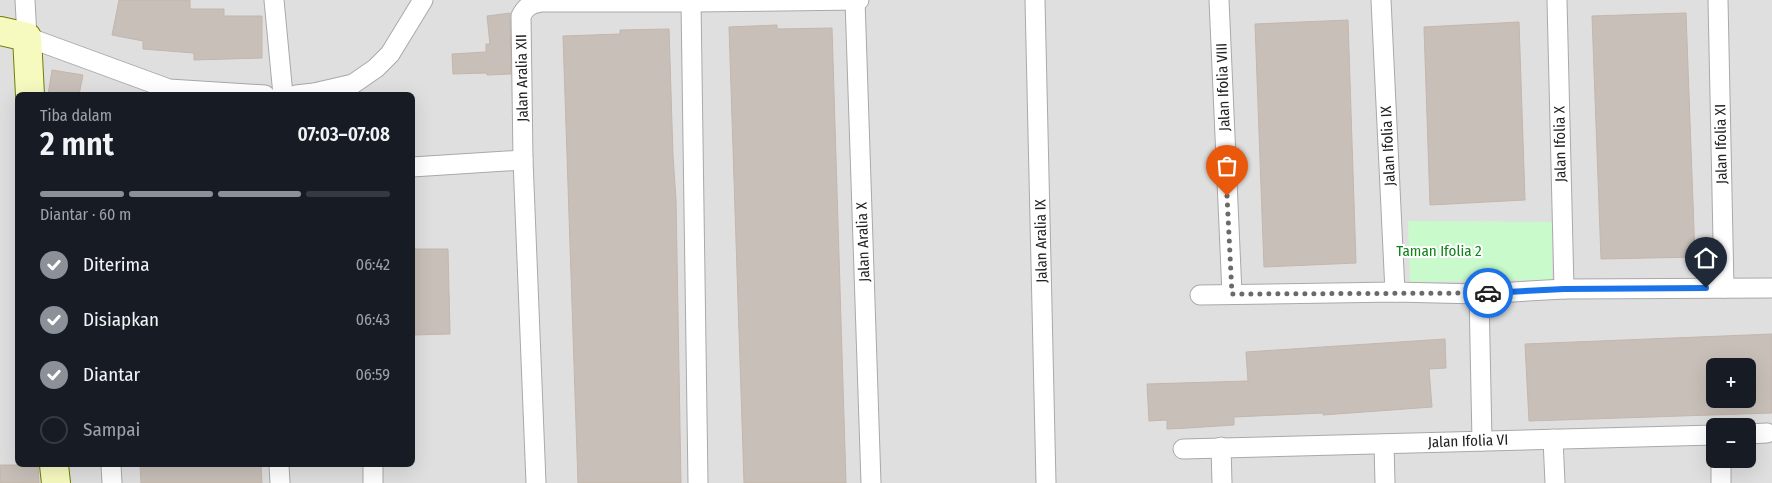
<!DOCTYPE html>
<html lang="id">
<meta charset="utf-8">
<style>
body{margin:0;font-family:"Fira Sans Condensed",sans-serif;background:#20242c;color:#f1f3f6;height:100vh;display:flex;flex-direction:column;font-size:19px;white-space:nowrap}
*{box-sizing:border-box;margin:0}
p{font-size:16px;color:#9ea1a6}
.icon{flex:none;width:28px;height:28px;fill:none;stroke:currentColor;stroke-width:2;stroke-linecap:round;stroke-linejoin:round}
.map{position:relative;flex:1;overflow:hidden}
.sheet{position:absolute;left:15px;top:92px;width:400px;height:375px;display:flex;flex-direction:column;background:#171b24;border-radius:8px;box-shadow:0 5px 20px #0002}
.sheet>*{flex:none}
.tools{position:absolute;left:1706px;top:358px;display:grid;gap:10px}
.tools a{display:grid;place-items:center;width:50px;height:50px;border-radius:8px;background:#171b24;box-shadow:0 5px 20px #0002;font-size:25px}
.pin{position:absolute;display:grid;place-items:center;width:42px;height:42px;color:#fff;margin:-51px -21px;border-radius:50% 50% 50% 0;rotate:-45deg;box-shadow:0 0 5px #0007}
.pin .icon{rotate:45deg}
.courier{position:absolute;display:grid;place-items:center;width:50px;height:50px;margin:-25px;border:4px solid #1a73e8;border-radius:50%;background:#fff;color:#222;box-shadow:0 1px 6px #0007}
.head em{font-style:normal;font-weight:600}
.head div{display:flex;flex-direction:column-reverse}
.head{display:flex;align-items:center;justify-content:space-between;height:85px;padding:0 25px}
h1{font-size:32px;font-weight:600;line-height:38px}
.bar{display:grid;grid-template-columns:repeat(4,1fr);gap:8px 5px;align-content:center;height:60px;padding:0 25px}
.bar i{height:6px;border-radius:4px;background:#363941}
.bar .on{background:#8c9099}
.bar p{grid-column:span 4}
ol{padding:0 25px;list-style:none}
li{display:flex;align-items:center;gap:15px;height:55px}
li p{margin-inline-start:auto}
li .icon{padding:5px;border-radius:50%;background:#8c9099;color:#fff;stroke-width:4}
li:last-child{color:#9ea1a6}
li i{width:28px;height:28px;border:2px solid #363941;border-radius:50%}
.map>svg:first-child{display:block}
.residential{fill:#e0dfdf;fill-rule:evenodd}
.park{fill:#c8facc}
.building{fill:#c7bfb8;stroke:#c4b6ab;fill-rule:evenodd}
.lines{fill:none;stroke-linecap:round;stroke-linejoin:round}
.street-casing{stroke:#a9a9a9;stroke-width:21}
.secondary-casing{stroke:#707d05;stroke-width:30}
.street{stroke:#fff;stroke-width:19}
.secondary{stroke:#f7fabf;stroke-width:28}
.done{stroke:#6b6a68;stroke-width:5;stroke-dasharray:0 9}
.route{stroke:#1a73e8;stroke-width:6}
.labels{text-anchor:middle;stroke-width:4;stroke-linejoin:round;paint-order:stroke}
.street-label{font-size:15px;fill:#222;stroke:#fff}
.park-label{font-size:15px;fill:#0c8416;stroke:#fff}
</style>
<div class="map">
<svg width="1772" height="483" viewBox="0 0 1772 483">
<rect width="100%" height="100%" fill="#f2efe9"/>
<path class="residential" d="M0 0H1772V483H0ZM18 95H412V465H18ZM1715 366H1748V399H1715ZM1715 426H1748V459H1715Z"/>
<path class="park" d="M1408 221 1552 222V280L1410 282Z"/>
<g class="building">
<path d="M119 0H190V9H224V16H262V58L194 60V53L143 49V41L112 35Z"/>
<path d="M510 13 511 74 487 75V73L453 74 452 54 486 52V44H490L487 16Z"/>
<path d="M1686 13 1695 257 1601 259 1592 16Z"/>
<path d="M1348 20 1356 263 1264 267 1255 24Z"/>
<path d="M1519 22 1525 200 1430 205 1424 27Z"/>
<path d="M777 25V29L832 28 846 483H744L729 27Z"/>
<path d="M669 29 673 156 676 200 681 483H578L563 36 620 34V30Z"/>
<path d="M52 70 83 75 79 95H48Z"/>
<path d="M412 249H448L450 334 412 335Z"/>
<path d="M1772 334V413L1529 421 1525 344ZM1715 366H1748V399H1715Z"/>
<path d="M1445 339 1446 368 1429 369 1432 407 1323 415V413L1234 417V425L1188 428 1167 429V420L1149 421 1147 384 1248 381 1246 352Z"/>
<path d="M0 465H38L39 483H0Z"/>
<path d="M140 465H261L262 483H141Z"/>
</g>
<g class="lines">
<g class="street-casing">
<g id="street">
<path d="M25 0 27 37 169 89 265 95"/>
<path d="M274 0 283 95"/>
<path d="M855 0 871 483"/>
<path d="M1035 0 1046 483"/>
<path d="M1219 0 1232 294"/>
<path d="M1381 0 1395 292"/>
<path d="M1557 0 1564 289"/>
<path d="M1718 0 1724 288"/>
<path d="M691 2 698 483"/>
<path d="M296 95 314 93 353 84 376 68 390 54 423 0"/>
<path d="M412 167 523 160"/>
<path d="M1479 294 1482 441"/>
<path d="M1200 295 1395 292 1479 294 1564 289 1772 288"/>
<path d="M1748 434 1767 433"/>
<path d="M1553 439 1555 483"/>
<path d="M1384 444 1385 483"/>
<path d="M1221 447 1222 483"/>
<path d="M1183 449 1715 435"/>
<path d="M1721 459V483"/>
<path d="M111 465 112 483"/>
<path d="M279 465 280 483"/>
<path d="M373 465V483"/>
<path d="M536 483 523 160 521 16C526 6 531 4 541 2H691L859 0"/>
</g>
</g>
<g class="secondary-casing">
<g id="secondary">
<path d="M0 31 27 37 30 95"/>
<path d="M54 465 56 483"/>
</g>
</g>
<use href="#street" class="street"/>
<use href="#secondary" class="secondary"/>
</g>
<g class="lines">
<path class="done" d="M1227 196 1232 294 1488 293"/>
<path class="route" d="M1488 293 1564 289 1706 288"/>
</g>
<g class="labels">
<g class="street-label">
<text transform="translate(522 78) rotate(-91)" y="5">Jalan Aralia XII</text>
<text transform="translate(1223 87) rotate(-92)" y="5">Jalan Ifolia VIII</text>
<text transform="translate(1560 144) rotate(-91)" y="5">Jalan Ifolia X</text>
<text transform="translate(1721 144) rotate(-91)" y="5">Jalan Ifolia XI</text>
<text transform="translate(1388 146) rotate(-93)" y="5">Jalan Ifolia IX</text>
<text transform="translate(1041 241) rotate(-91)" y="5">Jalan Aralia IX</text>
<text transform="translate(863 242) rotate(-92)" y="5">Jalan Aralia X</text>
<text transform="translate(1468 441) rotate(-2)" y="5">Jalan Ifolia VI</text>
</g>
<g class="park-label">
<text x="1439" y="256">Taman Ifolia 2</text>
</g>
</g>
</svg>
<div class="tools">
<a>+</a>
<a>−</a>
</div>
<div class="pin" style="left:1227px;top:196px;background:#ea580c"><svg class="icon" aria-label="bag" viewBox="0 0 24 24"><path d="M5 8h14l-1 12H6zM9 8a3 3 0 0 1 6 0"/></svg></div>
<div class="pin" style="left:1706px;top:288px;background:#1f2937"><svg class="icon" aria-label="home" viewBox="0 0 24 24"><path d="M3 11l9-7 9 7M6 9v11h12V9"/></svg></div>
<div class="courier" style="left:1488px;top:293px"><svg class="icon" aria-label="car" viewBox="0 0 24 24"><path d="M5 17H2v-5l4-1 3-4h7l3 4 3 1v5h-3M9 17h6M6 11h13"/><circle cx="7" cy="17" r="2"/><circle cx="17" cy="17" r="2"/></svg></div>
<section class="sheet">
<div class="head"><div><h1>2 mnt</h1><p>Tiba dalam</p></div><em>07:03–07:08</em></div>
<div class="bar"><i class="on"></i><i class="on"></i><i class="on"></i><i></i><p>Diantar · 60 m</p></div>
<ol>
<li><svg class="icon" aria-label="check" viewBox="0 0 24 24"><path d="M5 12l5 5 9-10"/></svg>Diterima<p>06:42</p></li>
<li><svg class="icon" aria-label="check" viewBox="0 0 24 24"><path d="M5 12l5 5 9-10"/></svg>Disiapkan<p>06:43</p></li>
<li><svg class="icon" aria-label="check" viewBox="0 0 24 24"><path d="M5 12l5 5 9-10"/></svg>Diantar<p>06:59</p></li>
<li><i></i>Sampai</li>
</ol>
</section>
</div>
